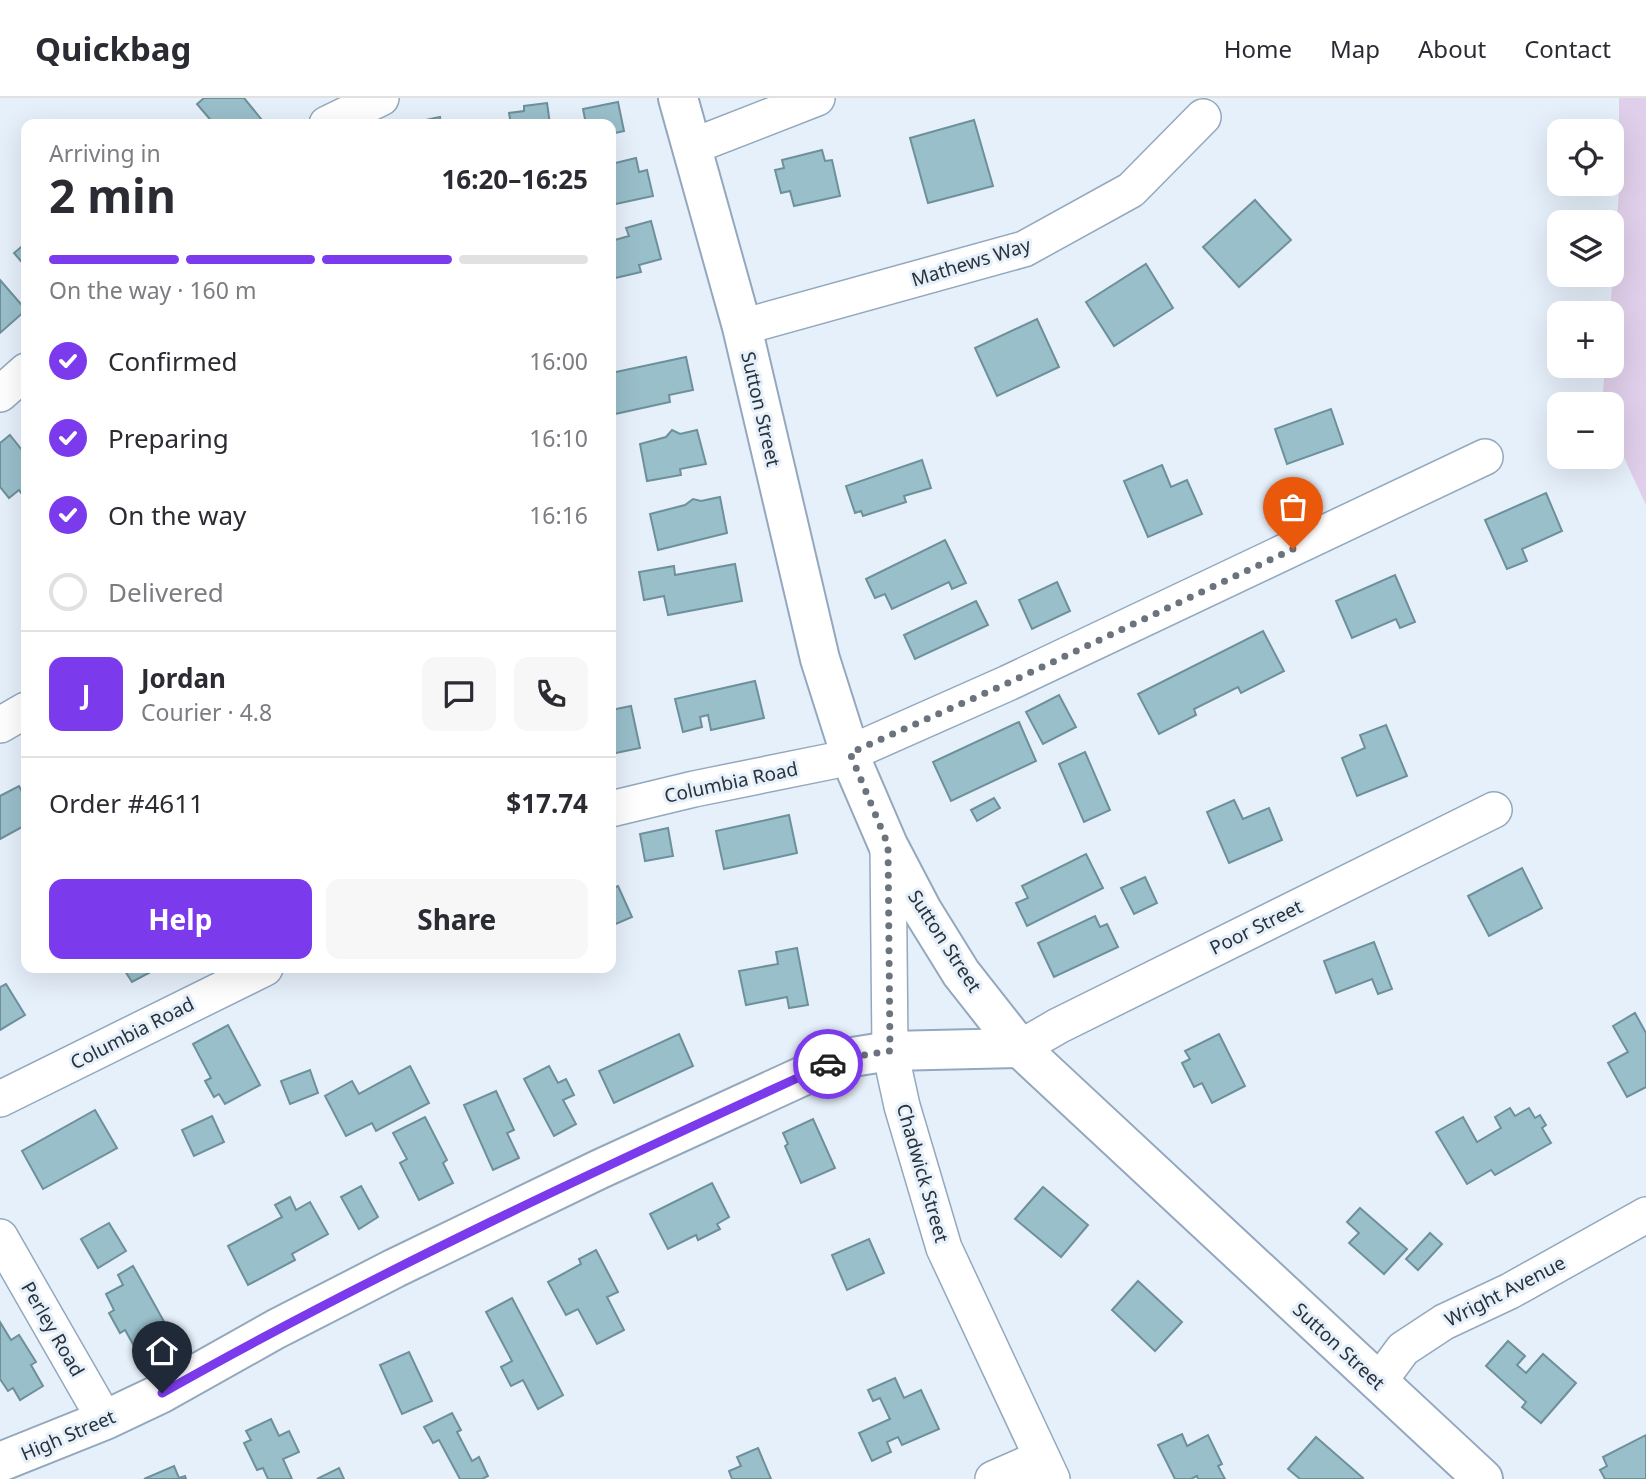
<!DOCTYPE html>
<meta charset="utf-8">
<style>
body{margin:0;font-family:"Noto Sans",sans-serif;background:#f7f7f7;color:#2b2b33;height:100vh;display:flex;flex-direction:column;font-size:26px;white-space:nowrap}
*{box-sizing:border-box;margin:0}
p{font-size:23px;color:#7c7c81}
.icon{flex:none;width:38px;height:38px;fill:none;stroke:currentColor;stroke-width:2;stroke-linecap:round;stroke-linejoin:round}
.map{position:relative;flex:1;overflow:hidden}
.sheet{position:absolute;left:21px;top:21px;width:595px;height:854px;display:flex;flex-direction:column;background:#fff;border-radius:14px;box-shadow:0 7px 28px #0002}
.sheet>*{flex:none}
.fabs{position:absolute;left:1547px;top:21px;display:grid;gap:14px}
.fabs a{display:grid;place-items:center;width:77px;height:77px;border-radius:14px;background:#fff;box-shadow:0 7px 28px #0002;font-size:35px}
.pin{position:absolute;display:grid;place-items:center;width:60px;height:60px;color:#fff;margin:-72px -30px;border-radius:50% 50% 50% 0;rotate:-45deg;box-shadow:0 0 7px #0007}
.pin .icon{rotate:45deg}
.courier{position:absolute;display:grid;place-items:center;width:70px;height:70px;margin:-35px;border:5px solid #7c3aed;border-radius:50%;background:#fff;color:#222;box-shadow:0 2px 9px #0007}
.summary em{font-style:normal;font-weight:700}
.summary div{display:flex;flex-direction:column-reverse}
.summary{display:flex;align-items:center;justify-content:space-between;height:119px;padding:0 28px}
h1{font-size:46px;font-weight:700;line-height:52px}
.bar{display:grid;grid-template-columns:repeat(4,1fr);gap:10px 7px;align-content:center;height:84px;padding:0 28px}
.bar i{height:9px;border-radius:5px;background:#e1e1e2}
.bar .active{background:#7c3aed}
.bar p{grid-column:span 4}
.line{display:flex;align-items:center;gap:18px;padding:0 28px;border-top:2px solid #e1e1e2}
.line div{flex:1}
.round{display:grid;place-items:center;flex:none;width:74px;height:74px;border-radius:14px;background:#f7f7f7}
ol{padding:0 28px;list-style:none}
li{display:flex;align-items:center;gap:21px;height:77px}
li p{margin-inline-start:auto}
li .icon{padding:7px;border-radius:50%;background:#7c3aed;color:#fff;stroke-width:4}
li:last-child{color:#7c7c81}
li i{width:38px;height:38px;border:4px solid #e1e1e2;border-radius:50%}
.primary-button{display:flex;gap:14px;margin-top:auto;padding:14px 28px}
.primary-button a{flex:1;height:80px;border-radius:14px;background:#7c3aed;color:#fff;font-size:28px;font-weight:700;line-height:80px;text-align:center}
.primary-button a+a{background:#f7f7f7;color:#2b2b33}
header{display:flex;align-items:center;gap:42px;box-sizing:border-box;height:98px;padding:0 35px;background:#fff;border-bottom:2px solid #e1e1e2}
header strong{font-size:33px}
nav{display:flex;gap:38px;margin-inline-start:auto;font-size:24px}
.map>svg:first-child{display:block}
.green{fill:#e0cfea}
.building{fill:#99bfcb;stroke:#6d909b;stroke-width:2}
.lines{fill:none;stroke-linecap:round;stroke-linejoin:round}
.street-casing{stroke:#93a8bf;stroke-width:38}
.secondary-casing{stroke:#93a8bf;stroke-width:42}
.highway-casing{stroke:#93a8bf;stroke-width:42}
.street{stroke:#fff;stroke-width:35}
.secondary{stroke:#fff;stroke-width:38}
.highway{stroke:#fff;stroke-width:38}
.done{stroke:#6b747e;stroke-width:7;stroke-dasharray:0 12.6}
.route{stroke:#7c3aed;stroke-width:9}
.labels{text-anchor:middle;stroke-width:6;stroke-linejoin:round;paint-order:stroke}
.street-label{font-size:19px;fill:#29323b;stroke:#e6f0fa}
</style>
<header>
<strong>Quickbag</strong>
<nav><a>Home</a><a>Map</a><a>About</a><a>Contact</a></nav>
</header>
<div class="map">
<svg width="1646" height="1381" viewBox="0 0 1646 1381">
<rect width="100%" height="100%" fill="#e6f0fa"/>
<path class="green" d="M1619 0H1646V407L1612 334V306H1602L1605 268H1612V215H1610L1619 93Z"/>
<g class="building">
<path d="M204 0H244L262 22 257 26H214L197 6Z"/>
<path d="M618 4 624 33 611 36V26H586L583 11Z"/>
<path d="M547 5 550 26H511L509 15 524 13V8Z"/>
<path d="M440 19 441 26H407Z"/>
<path d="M974 22 993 88 928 105 910 40Z"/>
<path d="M822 52 825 63 832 62 840 98 794 108 790 93 781 95 775 72 784 70 782 62Z"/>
<path d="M636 60 639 74 647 72 653 98 611 107V66Z"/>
<path d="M1255 102 1291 142 1239 189 1203 149Z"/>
<path d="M651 123 661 161 639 167 641 174 611 181V143L629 138 626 130Z"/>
<path d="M26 145V169L14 155Z"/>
<path d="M1146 166 1173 210 1114 248 1086 204Z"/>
<path d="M0 182 26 212 0 235Z"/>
<path d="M1037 221 1059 269 997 298 975 250Z"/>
<path d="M686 259 693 292 669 297 670 304 615 316 611 296V275Z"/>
<path d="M1331 311 1343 346 1287 366 1275 331Z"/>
<path d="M672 332 680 336 697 332 706 366 680 371 681 377 647 383 640 346 666 339Z"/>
<path d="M10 337 22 352 26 349V402L19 392 9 400 0 389V345Z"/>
<path d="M922 362 931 390 904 398 906 404 863 418 861 413 855 415 846 388Z"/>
<path d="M1162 367 1171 389 1187 382 1202 416 1148 439 1124 383Z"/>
<path d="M1546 395 1562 433 1522 451 1527 463 1507 471 1485 422Z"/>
<path d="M720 399 727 435 658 452 650 416 685 407 693 401 701 403Z"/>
<path d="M945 442 966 485 952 491 949 484 892 511 885 496 875 500 866 481Z"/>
<path d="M735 466 742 503 668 517 664 498 644 502 639 474 674 468 675 477Z"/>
<path d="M1395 477 1415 524 1400 530 1396 521 1352 540 1336 503Z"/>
<path d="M1057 484 1070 513 1032 531 1019 502Z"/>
<path d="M976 503 988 527 915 561 904 537Z"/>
<path d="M1263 533 1284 573 1241 595 1238 589 1194 611 1196 617 1159 636 1138 596Z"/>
<path d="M755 583 764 620 711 632 708 617 700 619 702 629 683 634 675 601Z"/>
<path d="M1059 597 1076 629 1043 646 1026 614Z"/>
<path d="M631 608 640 650 611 656V612Z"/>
<path d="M1019 624 1036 663 951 703 933 664Z"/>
<path d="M1386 627 1407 678 1357 698 1342 660 1365 650 1360 637Z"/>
<path d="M1085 654 1110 712 1084 724 1059 666Z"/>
<path d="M19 688 26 701V727L0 741V698Z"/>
<path d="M994 700 1000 710 977 723 971 712Z"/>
<path d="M1234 702 1243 721 1269 710 1282 742 1229 765 1207 714Z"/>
<path d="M789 717 797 755 724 771 716 733Z"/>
<path d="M668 730 673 758 645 763 640 736Z"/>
<path d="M1086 756 1103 790 1027 828 1016 805 1028 800 1022 788Z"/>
<path d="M1522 770 1542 810 1489 838 1468 798Z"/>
<path d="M1145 779 1157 805 1134 816 1121 790Z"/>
<path d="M618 788 632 819 611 828V791Z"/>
<path d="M1095 818 1100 829 1107 826 1118 849 1054 879 1038 845Z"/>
<path d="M1374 844 1392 891 1378 896 1372 881 1336 895 1324 863Z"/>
<path d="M797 850 808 907 789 910 787 899 746 907 739 873 778 866 776 854Z"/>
<path d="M123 870H158L132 884Z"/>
<path d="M6 886 25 917 0 932V889Z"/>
<path d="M1635 915 1646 935V989L1627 999 1608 965 1628 954 1613 928Z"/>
<path d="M228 927 260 987 225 1006 219 996 214 999 205 983 211 980 193 946Z"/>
<path d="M679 936 693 968 614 1005 599 973Z"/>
<path d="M1219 936 1245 988 1212 1005 1202 985 1194 989 1182 965 1190 961 1185 953Z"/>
<path d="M410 968 429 1005 376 1033 372 1025 346 1038 325 998 352 983 359 996Z"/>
<path d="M549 968 558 985 566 981 574 997 563 1002 576 1026 554 1038 524 981Z"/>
<path d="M310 972 318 995 290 1006 281 983Z"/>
<path d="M496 993 514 1032 507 1035 519 1060 493 1072 464 1007Z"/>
<path d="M1510 1010 1515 1018 1529 1010 1535 1020 1540 1017 1546 1027 1542 1030 1551 1045 1495 1077 1491 1072 1467 1086 1436 1034 1463 1019 1477 1044 1501 1030 1495 1019Z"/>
<path d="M95 1012 117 1050 43 1091 22 1053Z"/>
<path d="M212 1018 224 1044 194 1058 182 1032Z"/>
<path d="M425 1019 447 1062 443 1065 453 1085 419 1102 400 1065 407 1061 393 1035Z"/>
<path d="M813 1021 835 1070 801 1085 785 1048 788 1046 783 1035Z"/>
<path d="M712 1085 729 1119 717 1126 720 1131 698 1142 696 1137 668 1151 650 1116Z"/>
<path d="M361 1088 378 1119 359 1131 341 1099Z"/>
<path d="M1043 1089 1088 1127 1061 1159 1015 1121Z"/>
<path d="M290 1099 296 1112 310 1104 328 1136 292 1156 295 1162 248 1187 228 1148 282 1119 275 1107Z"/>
<path d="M1360 1110 1407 1151 1384 1176 1349 1145 1359 1135 1347 1124Z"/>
<path d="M109 1125 126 1153 98 1170 81 1141Z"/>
<path d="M1430 1135 1442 1146 1418 1172 1406 1161Z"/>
<path d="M869 1141 884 1175 847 1192 832 1157Z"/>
<path d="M596 1152 618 1194 607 1199 624 1232 597 1246 578 1211 566 1217 548 1184 581 1166 579 1161Z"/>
<path d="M133 1168 167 1229 134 1248 125 1232 120 1235 109 1215 114 1212 106 1196 123 1187 118 1177Z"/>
<path d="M1138 1183 1182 1224 1155 1253 1112 1212Z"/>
<path d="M512 1200 563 1297 538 1311 523 1282 511 1288 501 1269 512 1263 486 1214Z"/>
<path d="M0 1224 11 1242 19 1237 36 1264 31 1267 43 1288 20 1302 13 1290 8 1293 0 1281Z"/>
<path d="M1508 1243 1525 1258 1517 1267 1526 1275 1543 1256 1576 1285 1541 1325 1522 1309 1526 1304 1486 1268Z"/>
<path d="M409 1254 432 1303 402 1316 380 1267Z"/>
<path d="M895 1280 904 1300 921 1292 939 1331 902 1347 898 1339 887 1344 891 1354 872 1363 859 1335 890 1321 880 1300 873 1303 868 1292Z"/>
<path d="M452 1315 461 1332 457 1334 472 1363 479 1359 488 1378 482 1381H460L439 1342 433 1345 424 1329Z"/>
<path d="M271 1321 279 1338 289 1333 299 1354 283 1361 292 1381H268L263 1370 257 1372 244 1345 251 1342 246 1333Z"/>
<path d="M1182 1336 1187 1348 1208 1337 1222 1366 1218 1368 1225 1381H1198L1197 1378 1191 1381H1175L1158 1347Z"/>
<path d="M1646 1337V1381H1605L1600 1372 1607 1368 1603 1359Z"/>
<path d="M1316 1339 1363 1380 1362 1381H1300L1288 1371Z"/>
<path d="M758 1350 771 1381H732L729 1373 741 1368 737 1359Z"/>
<path d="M174 1368 179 1380 185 1378 186 1381H144Z"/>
<path d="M339 1370 344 1381H317Z"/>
</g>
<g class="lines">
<g class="street-casing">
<g id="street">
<path d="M327 26 381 0"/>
<path d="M691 49 817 0"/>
<path d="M742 229 1024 151 1131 92 1203 19"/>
<path d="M0 296 26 273"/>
<path d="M0 627 26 612"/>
<path d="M611 711 694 691 832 663 1008 585 1485 359"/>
<path d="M888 747 890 953 902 1008 944 1150 1052 1381"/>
<path d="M1020 950 1058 928 1494 712"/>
<path d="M0 1001 265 870"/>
<path d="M0 1139 105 1322"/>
<path d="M1378 1285 1403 1251 1444 1224 1510 1193 1646 1117"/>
<path d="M993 1381 1041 1360"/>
</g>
</g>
<g class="secondary-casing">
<path id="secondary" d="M0 1364 105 1322 162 1295 276 1231 395 1170 600 1071 840 961 890 953 1020 950"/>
</g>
<g class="highway-casing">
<path id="highway" d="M678 0 742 229 820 561 854 668 888 747 922 812 961 875 1020 950 1483 1381"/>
</g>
<use href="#street" class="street"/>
<use href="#secondary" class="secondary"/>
<use href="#highway" class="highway"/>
</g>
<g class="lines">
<path class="done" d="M828 966 840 961 890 953 888 747 850 655 1008 585 1293 451"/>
<path class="route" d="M162 1295C378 1173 603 1069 828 966"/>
</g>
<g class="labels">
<g class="street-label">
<text transform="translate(971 164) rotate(-17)" y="7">Mathews Way</text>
<text transform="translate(761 311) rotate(77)" y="7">Sutton Street</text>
<text transform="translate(731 684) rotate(-12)" y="7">Columbia Road</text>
<text transform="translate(1256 829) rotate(-26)" y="7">Poor Street</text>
<text transform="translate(945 843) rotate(57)" y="7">Sutton Street</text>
<text transform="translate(132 935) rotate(-27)" y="7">Columbia Road</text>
<text transform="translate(923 1075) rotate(74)" y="7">Chadwick Street</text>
<text transform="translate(1505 1193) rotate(-27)" y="7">Wright Avenue</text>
<text transform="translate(53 1231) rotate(60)" y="7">Perley Road</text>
<text transform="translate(1339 1248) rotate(43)" y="7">Sutton Street</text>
<text transform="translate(68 1337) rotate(-23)" y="7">High Street</text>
</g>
</g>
</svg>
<div class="fabs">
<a><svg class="icon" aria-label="locate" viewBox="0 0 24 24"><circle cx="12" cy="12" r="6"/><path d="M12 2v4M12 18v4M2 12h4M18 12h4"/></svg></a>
<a><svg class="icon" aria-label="layers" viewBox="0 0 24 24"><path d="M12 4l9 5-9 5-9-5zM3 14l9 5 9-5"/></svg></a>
<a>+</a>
<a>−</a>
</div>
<div class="pin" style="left:1293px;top:451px;background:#ea580c"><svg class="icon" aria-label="bag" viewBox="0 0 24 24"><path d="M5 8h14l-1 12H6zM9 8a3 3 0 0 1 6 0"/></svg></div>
<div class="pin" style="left:162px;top:1295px;background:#1f2937"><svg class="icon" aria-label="home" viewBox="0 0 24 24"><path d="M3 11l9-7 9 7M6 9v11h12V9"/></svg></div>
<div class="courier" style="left:828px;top:966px"><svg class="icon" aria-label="car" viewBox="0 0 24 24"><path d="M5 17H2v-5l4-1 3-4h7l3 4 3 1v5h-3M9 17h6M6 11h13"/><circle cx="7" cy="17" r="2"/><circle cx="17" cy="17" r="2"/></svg></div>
<section class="sheet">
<div class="summary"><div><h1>2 min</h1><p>Arriving in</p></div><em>16:20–16:25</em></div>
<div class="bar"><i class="active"></i><i class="active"></i><i class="active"></i><i></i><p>On the way · 160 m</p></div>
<ol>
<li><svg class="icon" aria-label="check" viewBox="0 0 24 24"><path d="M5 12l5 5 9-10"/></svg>Confirmed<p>16:00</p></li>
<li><svg class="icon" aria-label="check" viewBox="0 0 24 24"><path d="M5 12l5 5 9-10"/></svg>Preparing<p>16:10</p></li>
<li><svg class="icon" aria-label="check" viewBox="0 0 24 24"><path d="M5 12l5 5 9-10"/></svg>On the way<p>16:16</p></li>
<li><i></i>Delivered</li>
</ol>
<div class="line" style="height:126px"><b class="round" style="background:#7c3aed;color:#fff">J</b><div><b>Jordan</b><p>Courier · 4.8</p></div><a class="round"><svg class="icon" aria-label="chat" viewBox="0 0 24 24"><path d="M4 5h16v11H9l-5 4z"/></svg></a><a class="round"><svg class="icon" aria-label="phone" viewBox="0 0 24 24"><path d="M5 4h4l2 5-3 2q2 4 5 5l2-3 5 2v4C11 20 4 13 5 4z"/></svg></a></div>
<div class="line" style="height:91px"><div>Order #4611</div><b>$17.74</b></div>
<div class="primary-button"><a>Help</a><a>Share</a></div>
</section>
</div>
